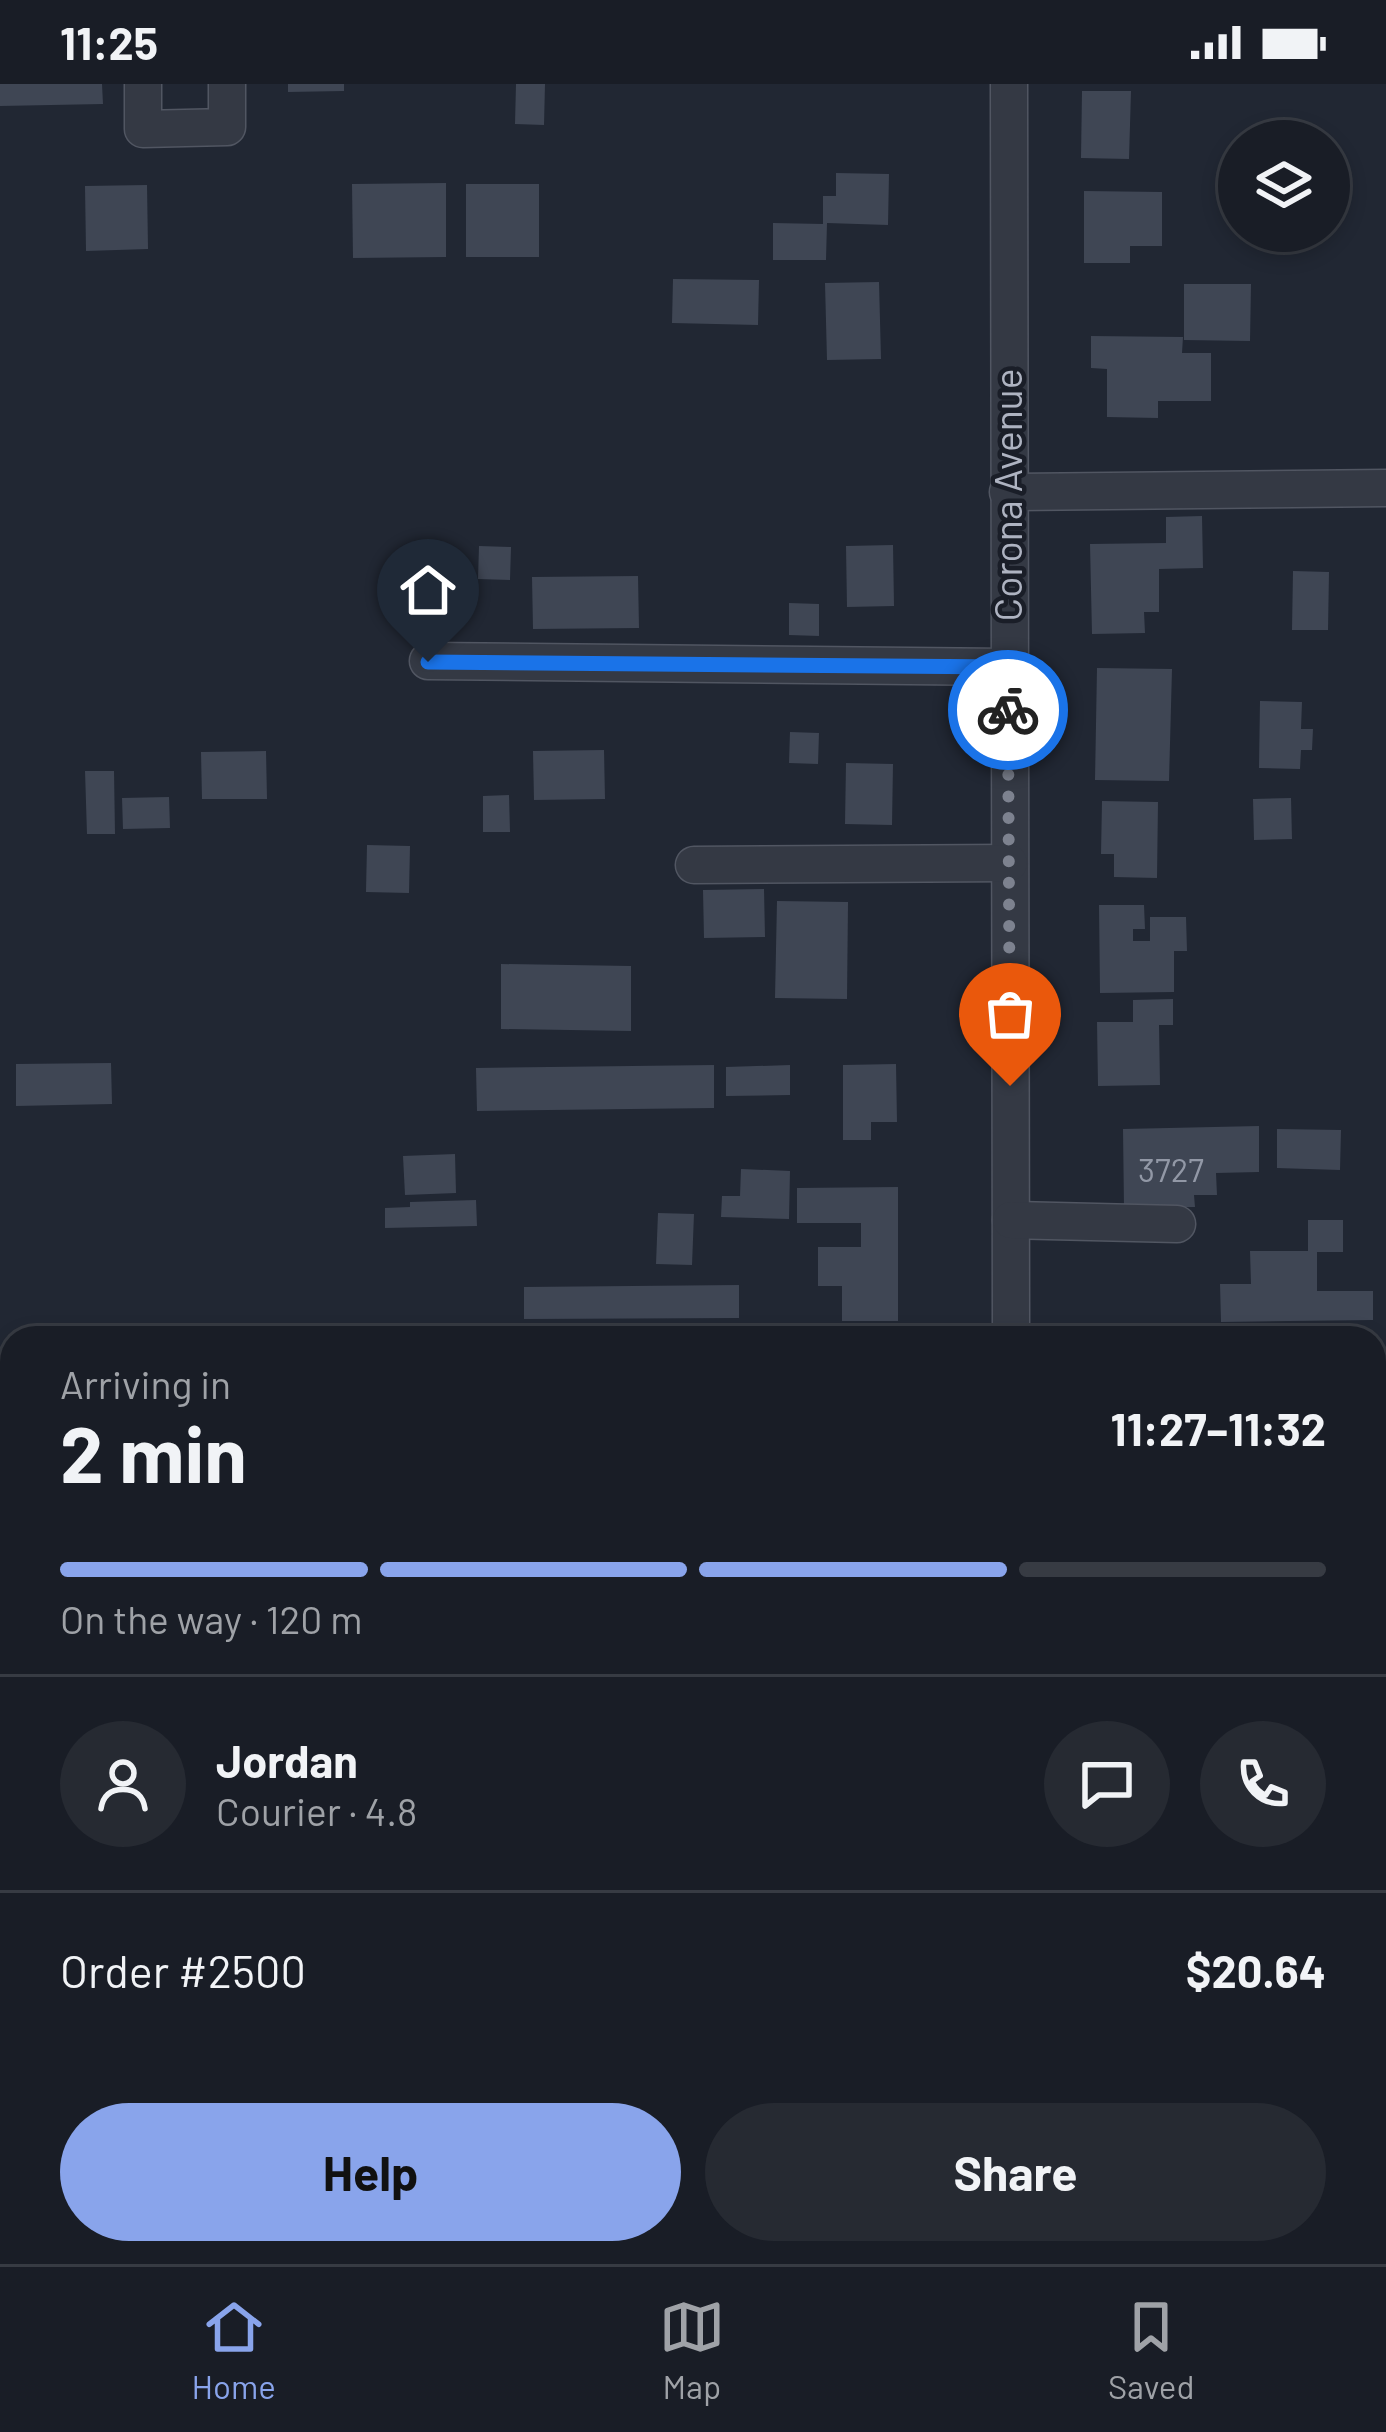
<!DOCTYPE html>
<meta charset="utf-8">
<style>
body{margin:0;font-family:Barlow,sans-serif;background:#262a32;color:#f1f3f6;height:100vh;display:flex;flex-direction:column;font-size:45px;white-space:nowrap}
*{box-sizing:border-box;margin:0}
p{font-size:39px;color:#9fa2a7}
.icon{flex:none;width:66px;height:66px;fill:none;stroke:currentColor;stroke-width:2;stroke-linecap:round;stroke-linejoin:round}
.map{position:relative;flex:1;overflow:hidden}
.details{position:absolute;left:0px;top:1242px;width:1386px;height:939px;display:flex;flex-direction:column;background:#191d26;border-radius:36px 36px 0 0;box-shadow:0 6px 18px #0003,0 0 0 3px #373b43}
.details>*{flex:none}
.tools{position:absolute;left:1218px;top:36px;display:grid;gap:24px}
.tools a{display:grid;place-items:center;width:132px;height:132px;border-radius:50%;background:#191d26;box-shadow:0 6px 18px #0003,0 0 0 3px #373b43;font-size:60px}
.pin{position:absolute;display:grid;place-items:center;width:102px;height:102px;color:#fff;margin:-123px -51px;border-radius:50% 50% 50% 0;rotate:-45deg;box-shadow:0 0 12px #0007}
.pin .icon{rotate:45deg}
.courier{position:absolute;display:grid;place-items:center;width:120px;height:120px;margin:-60px;border:9px solid #1a73e8;border-radius:50%;background:#fff;color:#222;box-shadow:0 3px 15px #0007}
.headline em{font-style:normal;font-weight:700}
.headline div{display:flex;flex-direction:column-reverse}
.headline{display:flex;align-items:center;justify-content:space-between;height:204px;padding:0 60px}
h1{font-size:78px;font-weight:700;line-height:90px}
.bar{display:grid;grid-template-columns:repeat(4,1fr);gap:18px 12px;align-content:center;height:144px;padding:0 60px}
.bar i{height:15px;border-radius:9px;background:#373b43}
.bar .active{background:#89a4eb}
.bar p{grid-column:span 4}
.line{display:flex;align-items:center;gap:30px;padding:0 60px;border-top:3px solid #373b43}
.line div{flex:1}
.round{display:grid;place-items:center;flex:none;width:126px;height:126px;border-radius:63px;background:#262a32}
.cta{display:flex;gap:24px;margin-top:auto;padding:24px 60px}
.cta a{flex:1;height:138px;border-radius:72px;background:#89a4eb;color:#111;font-size:48px;font-weight:700;line-height:138px;text-align:center}
.cta a+a{background:#262a32;color:#f1f3f6}
.status{display:flex;justify-content:space-between;align-items:center;height:84px;padding:0 60px;background:#191d26;direction:ltr}
.status svg{height:33px;fill:currentColor}
.tab-bar{display:flex;justify-content:space-around;align-items:center;height:168px;border-top:3px solid #373b43;background:#191d26;font-size:33px;color:#9fa2a7}
.tab-bar a{display:grid;justify-items:center;gap:6px}
.tab-bar .active{color:#89a4eb}
.map>svg:first-child{display:block}
.building{fill:#3f4654}
.lines{fill:none;stroke-linecap:round;stroke-linejoin:round}
.minor-casing{stroke:#515662;stroke-width:39}
.minor{stroke:#343944;stroke-width:36}
.done{stroke:#7d828f;stroke-width:12;stroke-dasharray:0 21.6}
.route{stroke:#1a73e8;stroke-width:15}
.labels{text-anchor:middle;stroke-width:9;stroke-linejoin:round;paint-order:stroke}
.number-label{font-size:33px;fill:#9298a6}
.street-label{font-size:39px;fill:#aeb3c1;stroke:#1a1e28}
</style>
<div class="status"><b>11:25</b><svg viewBox="0 0 49 12"><path d="M0 12V9h3v3zM5 12V6h3v6zM10 12V3h3v9zM15 12V0h3v12zM26 1h20v11H26zM47 4h2v5h-2z"/></svg></div>
<div class="map">
<svg width="1386" height="2180" viewBox="0 0 1386 2180">
<rect width="100%" height="100%" fill="#212733"/>
<g class="building">
<path d="M0 0H102L103 20 0 22Z"/>
<path d="M288 0H344V7L288 8Z"/>
<path d="M516 0H545L544 41 515 40Z"/>
<path d="M1082 7H1131L1129 75 1081 74Z"/>
<path d="M836 89 889 90 888 141 827 139 826 176H773V139L823 140V112H836Z"/>
<path d="M446 99V173L353 174 352 100Z"/>
<rect x="466" y="100" width="73" height="73"/>
<path d="M147 101 148 165 86 167 85 102Z"/>
<path d="M1084 107 1162 108V162H1130V179H1084Z"/>
<path d="M673 195 759 196 758 241 672 239Z"/>
<path d="M879 198 881 275 827 276 825 199Z"/>
<path d="M1184 200H1251L1250 257 1184 256Z"/>
<path d="M1091 252 1183 253 1182 269H1211V317H1158V334L1107 333V285L1091 284Z"/>
<path d="M1202 432 1203 484 1159 485V528H1144L1145 549 1092 550 1090 460 1166 459V433Z"/>
<path d="M893 461 894 522 847 523 846 462Z"/>
<path d="M479 462 511 463 510 496 478 495Z"/>
<path d="M1293 487 1329 488 1328 546H1292Z"/>
<path d="M638 492 639 544 533 545 532 493Z"/>
<path d="M789 519 819 520V552L789 551Z"/>
<path d="M1097 584 1172 585 1169 697 1095 696Z"/>
<path d="M1260 617 1302 618 1301 645H1313L1312 666H1301L1300 685 1259 684Z"/>
<path d="M790 648 819 649 818 680 789 679Z"/>
<path d="M604 666 605 715 534 716 533 667Z"/>
<path d="M266 667 267 715H202L201 668Z"/>
<path d="M846 679 893 680 892 741 845 740Z"/>
<path d="M85 687H114L115 750H87Z"/>
<path d="M509 711 510 748H483V712Z"/>
<path d="M169 713 170 744 123 745 122 714Z"/>
<path d="M1291 714 1292 755 1254 756 1253 715Z"/>
<path d="M1102 717 1158 718 1157 794 1114 793V770H1101Z"/>
<path d="M367 761 410 762 409 809 366 808Z"/>
<path d="M764 805 765 853 704 854 703 806Z"/>
<path d="M777 817 848 818 847 915 775 914Z"/>
<path d="M1099 821H1144L1145 845H1133V857H1150V833H1186L1187 867H1174V908L1100 909Z"/>
<path d="M501 880 631 882V947L501 945Z"/>
<path d="M1173 915V941H1159L1160 1001 1098 1002 1097 938H1133V916Z"/>
<path d="M111 979 112 1020 16 1022V980Z"/>
<path d="M896 980 897 1038H871V1056H843V981Z"/>
<path d="M714 981V1024L477 1027 476 984Z"/>
<path d="M790 981V1011L726 1012V983Z"/>
<path d="M1259 1042V1088L1216 1089 1217 1111H1194L1195 1123 1124 1124 1123 1045Z"/>
<path d="M1277 1045 1341 1046 1340 1086 1277 1084Z"/>
<path d="M455 1070 456 1109 405 1111 403 1072Z"/>
<path d="M741 1085 790 1087 789 1135 721 1133 722 1112H740Z"/>
<path d="M898 1103V1237H842V1202H818V1163H861V1139H797V1104Z"/>
<path d="M476 1116 477 1142 385 1144V1124L410 1123V1118Z"/>
<path d="M658 1129 694 1130 692 1181 656 1180Z"/>
<path d="M1308 1136H1343V1168H1317V1207H1373V1236L1221 1238 1220 1200H1251L1250 1167H1308Z"/>
<path d="M739 1201V1234L524 1235V1203Z"/>
<rect x="1374" y="1340" width="12" height="156"/>
<path d="M1386 1697V1736H1374V1698Z"/>
<rect x="0" y="1880" width="12" height="26"/>
<rect x="1301" y="2169" width="63" height="11"/>
</g>
<g class="lines">
<g class="minor-casing">
<g id="minor">
<path d="M143 0V45L227 43V0"/>
<path d="M1009 0 1011 1254"/>
<path d="M1008 408 1386 404"/>
<path d="M428 577 1008 583"/>
<path d="M694 781 1009 779"/>
<path d="M1011 1136 1177 1140"/>
<path d="M1374 1299H1386"/>
<path d="M1374 1799 1386 1804"/>
<path d="M0 2144H12"/>
<path d="M1016 2169V2180"/>
</g>
</g>
<use href="#minor" class="minor"/>
</g>
<g class="lines">
<path class="done" d="M1008 626 1010 1002"/>
<path class="route" d="M428 578 1008 583V626"/>
</g>
<g class="labels">
<g class="number-label">
<text x="1171" y="1098">3727</text>
</g>
<g class="street-label">
<text transform="translate(1008 411) rotate(-90)" y="14">Corona Avenue</text>
</g>
</g>
</svg>
<div class="tools">
<a><svg class="icon" aria-label="layers" viewBox="0 0 24 24"><path d="M12 4l9 5-9 5-9-5zM3 14l9 5 9-5"/></svg></a>
</div>
<div class="pin" style="left:1010px;top:1002px;background:#ea580c"><svg class="icon" aria-label="bag" viewBox="0 0 24 24"><path d="M5 8h14l-1 12H6zM9 8a3 3 0 0 1 6 0"/></svg></div>
<div class="pin" style="left:428px;top:578px;background:#1f2937"><svg class="icon" aria-label="home" viewBox="0 0 24 24"><path d="M3 11l9-7 9 7M6 9v11h12V9"/></svg></div>
<div class="courier" style="left:1008px;top:626px"><svg class="icon" aria-label="bike" viewBox="0 0 24 24"><circle cx="6" cy="16" r="4"/><circle cx="18" cy="16" r="4"/><path d="M6 16l4-8h5l3 8M10 8l3 8H6M13 5h3"/></svg></div>
<section class="details">
<div class="headline"><div><h1>2 min</h1><p>Arriving in</p></div><em>11:27–11:32</em></div>
<div class="bar"><i class="active"></i><i class="active"></i><i class="active"></i><i></i><p>On the way · 120 m</p></div>
<div class="line" style="height:216px"><a class="round"><svg class="icon" aria-label="person" viewBox="0 0 24 24"><circle cx="12" cy="8" r="4"/><path d="M4 21q1-7 8-7t8 7"/></svg></a><div><b>Jordan</b><p>Courier · 4.8</p></div><a class="round"><svg class="icon" aria-label="chat" viewBox="0 0 24 24"><path d="M4 5h16v11H9l-5 4z"/></svg></a><a class="round"><svg class="icon" aria-label="phone" viewBox="0 0 24 24"><path d="M5 4h4l2 5-3 2q2 4 5 5l2-3 5 2v4C11 20 4 13 5 4z"/></svg></a></div>
<div class="line" style="height:156px"><div>Order #2500</div><b>$20.64</b></div>
<div class="cta"><a>Help</a><a>Share</a></div>
</section>
</div>
<nav class="tab-bar">
<a class="active"><svg class="icon" aria-label="home" viewBox="0 0 24 24"><path d="M3 11l9-7 9 7M6 9v11h12V9"/></svg>Home</a>
<a><svg class="icon" aria-label="map" viewBox="0 0 24 24"><path d="M3 6l6-2 6 2 6-2v14l-6 2-6-2-6 2zM9 4v14M15 6v14"/></svg>Map</a>
<a><svg class="icon" aria-label="saved" viewBox="0 0 24 24"><path d="M7 4h10v16l-5-4-5 4z"/></svg>Saved</a>
</nav>
